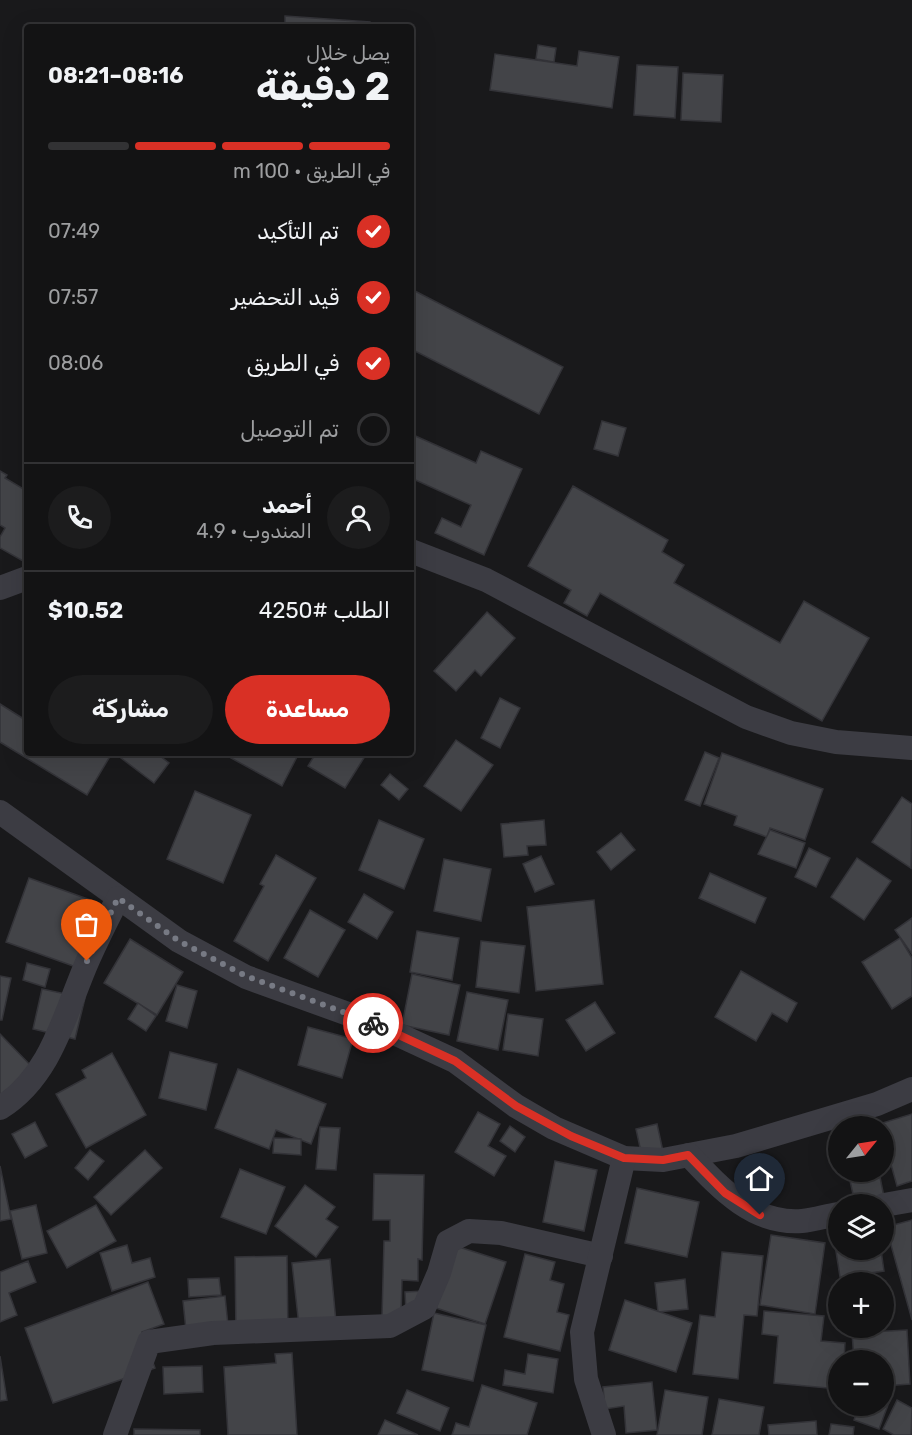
<!DOCTYPE html>
<html lang="ar">
<meta charset="utf-8">
<style>
body{margin:0;font-family:Rubik,Cairo,sans-serif;background:#1c1c1d;color:#f1f3f6;direction:rtl;height:100vh;display:flex;flex-direction:column;font-size:22px;white-space:nowrap}
*{box-sizing:border-box;margin:0}
p{font-size:20px;color:#9d9ea0}
.icon{flex:none;width:33px;height:33px;fill:none;stroke:currentColor;stroke-width:2;stroke-linecap:round;stroke-linejoin:round}
.map{position:relative;flex:1;overflow:hidden;direction:ltr}
.side{position:absolute;left:24px;top:24px;width:390px;height:732px;display:flex;flex-direction:column;background:#131314;border-radius:6px;box-shadow:0 6px 24px #0002,0 0 0 2px #323234;direction:rtl}
.side>*{flex:none}
.needle{width:39px;rotate:60deg}
.controls{position:absolute;left:828px;top:1116px;display:grid;gap:12px}
.controls a{display:grid;place-items:center;width:66px;height:66px;border-radius:50%;background:#131314;box-shadow:0 6px 24px #0002,0 0 0 2px #323234;font-size:30px}
.pin{position:absolute;display:grid;place-items:center;width:51px;height:51px;color:#fff;margin:-62px -26px;border-radius:50% 50% 50% 0;rotate:-45deg;box-shadow:0 0 6px #0007}
.pin .icon{rotate:45deg}
.courier{position:absolute;display:grid;place-items:center;width:60px;height:60px;margin:-30px;border:4px solid #d93025;border-radius:50%;background:#fff;color:#222;box-shadow:0 2px 8px #0007}
.headline em{font-style:normal;font-weight:700}
.headline div{display:flex;flex-direction:column-reverse}
.headline{display:flex;align-items:center;justify-content:space-between;height:102px;padding:0 24px}
h1{font-size:39px;font-weight:700;line-height:45px}
.bar{display:grid;grid-template-columns:repeat(4,1fr);gap:9px 6px;align-content:center;height:72px;padding:0 24px}
.bar i{height:8px;border-radius:4px;background:#323234}
.bar .selected{background:#d93025}
.bar p{grid-column:span 4}
.line{display:flex;align-items:center;gap:15px;padding:0 24px;border-top:2px solid #323234}
.line div{flex:1}
.round{display:grid;place-items:center;flex:none;width:63px;height:63px;border-radius:32px;background:#1c1c1d}
ol{padding:0 24px;list-style:none}
li{display:flex;align-items:center;gap:18px;height:66px}
li p{margin-inline-start:auto}
li .icon{padding:6px;border-radius:50%;background:#d93025;color:#fff;stroke-width:4}
li:last-child{color:#9d9ea0}
li i{width:33px;height:33px;border:3px solid #323234;border-radius:50%}
.primary-button{display:flex;gap:12px;margin-top:auto;padding:12px 24px}
.primary-button a{flex:1;height:69px;border-radius:36px;background:#d93025;color:#fff;font-size:24px;font-weight:700;line-height:69px;text-align:center}
.primary-button a+a{background:#1c1c1d;color:#f1f3f6}
.map>svg:first-child{display:block}
.building{fill:#434448;stroke:#333338;stroke-width:1.5}
.lines{fill:none;stroke-linecap:round;stroke-linejoin:round}
.street{stroke:#3c3c43;stroke-width:24}
.done{stroke:#777a84;stroke-width:6;stroke-dasharray:0 10.8}
.route{stroke:#d93025;stroke-width:8}
</style>
<div class="map">
<svg width="912" height="1435" viewBox="0 0 912 1435">
<rect width="100%" height="100%" fill="#19191b"/>
<g class="building">
<path d="M285 16 370 22V27H285Z"/>
<path d="M538 45 556 48 554 62 536 59Z"/>
<path d="M579 51 619 57 612 108 490 90 495 54 577 66Z"/>
<path d="M637 65 678 67 675 118 634 115Z"/>
<path d="M683 73 723 75 721 122 681 120Z"/>
<path d="M411 289 563 367 539 414 411 349Z"/>
<path d="M602 421 626 428 618 456 594 449Z"/>
<path d="M411 434 476 463 481 451 522 469 484 555 435 533 442 518 461 527 471 505 411 478Z"/>
<path d="M0 471 7 475 5 478 25 490 27 486V553L23 561 0 548V537L5 528 0 525Z"/>
<path d="M573 486 668 540 662 552 684 565 674 583 780 643 804 601 869 638 822 721 600 593 587 616 564 603 571 590 528 566Z"/>
<path d="M487 612 515 638 481 676 475 670 456 691 434 671Z"/>
<path d="M500 698 520 708 500 748 481 738Z"/>
<path d="M0 704 27 721V753H112L87 795 0 742Z"/>
<path d="M456 740 493 765 461 811 424 786Z"/>
<path d="M705 752 719 758 700 806 685 800Z"/>
<path d="M119 753H156L169 763 154 783 117 755Z"/>
<path d="M222 753H299L282 786Z"/>
<path d="M316 753H367L345 788 308 766Z"/>
<path d="M722 753 823 789 805 840 770 828 767 837 734 825 737 816 704 804Z"/>
<path d="M390 774 408 789 399 800 381 785Z"/>
<path d="M195 791 251 815 223 883 167 859Z"/>
<path d="M902 797 912 804 911 868 872 842Z"/>
<path d="M379 820 424 839 404 889 359 870Z"/>
<path d="M544 820 546 845 527 846 528 855 504 857 501 824Z"/>
<path d="M770 830 805 843 796 868 758 854Z"/>
<path d="M621 833 635 850 611 870 597 852Z"/>
<path d="M809 848 830 858 816 887 795 877Z"/>
<path d="M276 855 316 878 268 961 234 941 264 886 260 884Z"/>
<path d="M541 856 554 884 535 892 523 864Z"/>
<path d="M857 858 891 881 864 920 831 897Z"/>
<path d="M444 859 491 869 481 921 434 911Z"/>
<path d="M710 873 766 898 755 923 699 898Z"/>
<path d="M29 878 99 903 76 967 6 942Z"/>
<path d="M364 894 393 912 377 939 348 922Z"/>
<path d="M594 900 603 984 536 991 527 907Z"/>
<path d="M310 910 345 930 318 977 284 958Z"/>
<path d="M912 918V954L895 930Z"/>
<path d="M417 931 459 938 452 980 410 972Z"/>
<path d="M900 938 912 958V996L892 1009 862 962Z"/>
<path d="M130 939 183 972 157 1015 104 983Z"/>
<path d="M481 941 525 946 519 993 476 987Z"/>
<path d="M27 963 50 969 45 987 23 980Z"/>
<path d="M741 971 797 1003 787 1022 772 1013 756 1041 715 1017Z"/>
<path d="M412 974 460 985 449 1035 402 1025Z"/>
<path d="M0 976 11 978 2 1020H0Z"/>
<path d="M177 985 197 991 187 1028 166 1021Z"/>
<path d="M42 989 85 998 75 1039 33 1029Z"/>
<path d="M467 992 508 1000 498 1050 457 1041Z"/>
<path d="M595 1002 615 1033 586 1051 566 1020Z"/>
<path d="M138 1003 156 1016 146 1031 128 1019Z"/>
<path d="M508 1014 543 1019 538 1056 503 1050Z"/>
<path d="M308 1027 353 1039 342 1078 298 1065Z"/>
<path d="M0 1034 38 1073 0 1111Z"/>
<path d="M170 1052 217 1064 206 1110 159 1098Z"/>
<path d="M112 1053 146 1115 86 1148 56 1094 86 1078 82 1070Z"/>
<path d="M238 1069 326 1104 311 1144 276 1130 269 1149 215 1128Z"/>
<path d="M478 1112 500 1124 488 1146 506 1156 494 1176 455 1152Z"/>
<path d="M912 1114V1181L897 1186 884 1139V1126L879 1124Z"/>
<path d="M35 1122 47 1146 25 1158 12 1134Z"/>
<path d="M657 1124 664 1156 643 1161 636 1129Z"/>
<path d="M510 1126 525 1137 515 1152 500 1141Z"/>
<path d="M320 1127 340 1128 336 1170 316 1169Z"/>
<path d="M274 1138 301 1139V1155L273 1153Z"/>
<path d="M90 1150 104 1161 88 1180 75 1168Z"/>
<path d="M145 1150 162 1168 111 1215 94 1197Z"/>
<path d="M555 1161 597 1170 584 1231 543 1222Z"/>
<path d="M0 1166 11 1219 0 1221Z"/>
<path d="M240 1169 285 1187 266 1234 221 1217Z"/>
<path d="M848 1172H879L884 1197 855 1203Z"/>
<path d="M374 1174 424 1175 422 1260 418 1259V1281L402 1280 401 1317 382 1316 384 1241H390V1220H373Z"/>
<path d="M305 1185 335 1207 326 1219 338 1227 316 1257 275 1226Z"/>
<path d="M637 1188 699 1202 687 1257 625 1243Z"/>
<path d="M36 1205 47 1253 22 1259 10 1211Z"/>
<path d="M96 1205 116 1241 67 1268 47 1231Z"/>
<path d="M912 1220V1320L886 1227Z"/>
<path d="M833 1232H838V1250H881L884 1271 840 1277Z"/>
<path d="M771 1235 825 1243 815 1314 760 1305Z"/>
<path d="M127 1245 132 1263 150 1258 155 1277 112 1291 100 1253Z"/>
<path d="M456 1246 506 1262 485 1324 436 1308Z"/>
<path d="M722 1252 763 1256 757 1316 744 1315 738 1379 693 1374 700 1315 715 1317Z"/>
<path d="M525 1254 555 1262 550 1280 564 1284 557 1312 569 1315 560 1351 504 1337Z"/>
<path d="M287 1256 288 1336H236L235 1257Z"/>
<path d="M330 1259 336 1322 299 1326 292 1263Z"/>
<path d="M28 1261 36 1282 9 1293 17 1315 0 1322V1272Z"/>
<path d="M219 1278 221 1295 189 1297 188 1279Z"/>
<path d="M685 1279 688 1309 658 1312 655 1283Z"/>
<path d="M148 1282 164 1324 142 1332 155 1368 53 1403 25 1328Z"/>
<path d="M424 1291 406 1313 405 1292Z"/>
<path d="M225 1296 229 1335 187 1340 183 1301Z"/>
<path d="M625 1300 692 1323 676 1372 609 1350Z"/>
<path d="M764 1311 824 1316 821 1341 845 1343 844 1360H838V1389L774 1383 778 1336 762 1334Z"/>
<path d="M434 1313 486 1325 473 1381 422 1370Z"/>
<path d="M907 1330 910 1384 884 1386V1360H854L852 1333Z"/>
<path d="M292 1353 297 1435H228L224 1367 276 1363 275 1354Z"/>
<path d="M528 1354 558 1359 553 1393 503 1385 505 1370 525 1374Z"/>
<path d="M0 1356 7 1400 0 1401Z"/>
<path d="M202 1366 203 1392 164 1394 163 1367Z"/>
<path d="M652 1382 657 1430 626 1433 624 1406 605 1409 603 1387Z"/>
<path d="M482 1385 537 1403 527 1435H452L456 1423 469 1427Z"/>
<path d="M407 1390 449 1408 440 1431 397 1413Z"/>
<path d="M665 1390 708 1397 702 1435H657Z"/>
<path d="M884 1394 891 1397 879 1429 854 1420 859 1406H884Z"/>
<path d="M719 1399 764 1407 759 1435H712Z"/>
<path d="M897 1400 912 1408 911 1435H894L883 1429Z"/>
<path d="M385 1420 418 1435H378Z"/>
<path d="M816 1421 817 1435H769L768 1425Z"/>
<path d="M831 1424 854 1427 853 1435H829Z"/>
<path d="M134 1429 200 1430V1435H134Z"/>
</g>
<g class="lines">
<g class="street">
<path d="M411 551 486 580 746 717 791 733 836 742 912 748"/>
<path d="M0 588 27 578"/>
<path d="M0 812 179 941 246 977 373 1023 455 1061 516 1106 554 1128 624 1158 663 1160 736 1146 877 1104 912 1089"/>
<path d="M0 1108C52 1076 65 1012 88 960 97 939 108 918 118 898"/>
<path d="M689 1155C719 1187 753 1225 802 1221 814 1220 826 1216 838 1214"/>
<path d="M884 1205 912 1200"/>
<path d="M115 1435 149 1342 213 1333 390 1326 424 1308 439 1273 448 1242 469 1231 501 1233 601 1256"/>
<path d="M604 1435 586 1379 582 1332 624 1158"/>
</g>
</g>
<g class="lines">
<path class="done" d="M87 961 118 898 179 941 246 976 373 1023"/>
<path class="route" d="M373 1023 455 1061 516 1106 571 1136 624 1158 663 1160 688 1155 725 1193 760 1215"/>
</g>
</svg>
<div class="controls">
<a><svg class="needle" viewBox="-14 -14 28 28"><path d="M0-13l5 13h-10z" fill="#e53935"/><path d="M0 13l5-13h-10z" fill="#9d9ea0"/></svg></a>
<a><svg class="icon" aria-label="layers" viewBox="0 0 24 24"><path d="M12 4l9 5-9 5-9-5zM3 14l9 5 9-5"/></svg></a>
<a>+</a>
<a>−</a>
</div>
<div class="pin" style="left:87px;top:961px;background:#ea580c"><svg class="icon" aria-label="bag" viewBox="0 0 24 24"><path d="M5 8h14l-1 12H6zM9 8a3 3 0 0 1 6 0"/></svg></div>
<div class="pin" style="left:760px;top:1215px;background:#1f2937"><svg class="icon" aria-label="home" viewBox="0 0 24 24"><path d="M3 11l9-7 9 7M6 9v11h12V9"/></svg></div>
<div class="courier" style="left:373px;top:1023px"><svg class="icon" aria-label="bike" viewBox="0 0 24 24"><circle cx="6" cy="16" r="4"/><circle cx="18" cy="16" r="4"/><path d="M6 16l4-8h5l3 8M10 8l3 8H6M13 5h3"/></svg></div>
<section class="side">
<div class="headline"><div><h1>2 دقيقة</h1><p>يصل خلال</p></div><em>08:16–08:21</em></div>
<div class="bar"><i class="selected"></i><i class="selected"></i><i class="selected"></i><i></i><p>في الطريق · 100 m</p></div>
<ol>
<li><svg class="icon" aria-label="check" viewBox="0 0 24 24"><path d="M5 12l5 5 9-10"/></svg>تم التأكيد<p>07:49</p></li>
<li><svg class="icon" aria-label="check" viewBox="0 0 24 24"><path d="M5 12l5 5 9-10"/></svg>قيد التحضير<p>07:57</p></li>
<li><svg class="icon" aria-label="check" viewBox="0 0 24 24"><path d="M5 12l5 5 9-10"/></svg>في الطريق<p>08:06</p></li>
<li><i></i>تم التوصيل</li>
</ol>
<div class="line" style="height:108px"><a class="round"><svg class="icon" aria-label="person" viewBox="0 0 24 24"><circle cx="12" cy="8" r="4"/><path d="M4 21q1-7 8-7t8 7"/></svg></a><div><b>أحمد</b><p>المندوب · 4.9</p></div><a class="round"><svg class="icon" aria-label="phone" viewBox="0 0 24 24"><path d="M5 4h4l2 5-3 2q2 4 5 5l2-3 5 2v4C11 20 4 13 5 4z"/></svg></a></div>
<div class="line" style="height:78px"><div>الطلب #4250</div><b>$10.52</b></div>
<div class="primary-button"><a>مساعدة</a><a>مشاركة</a></div>
</section>
</div>
